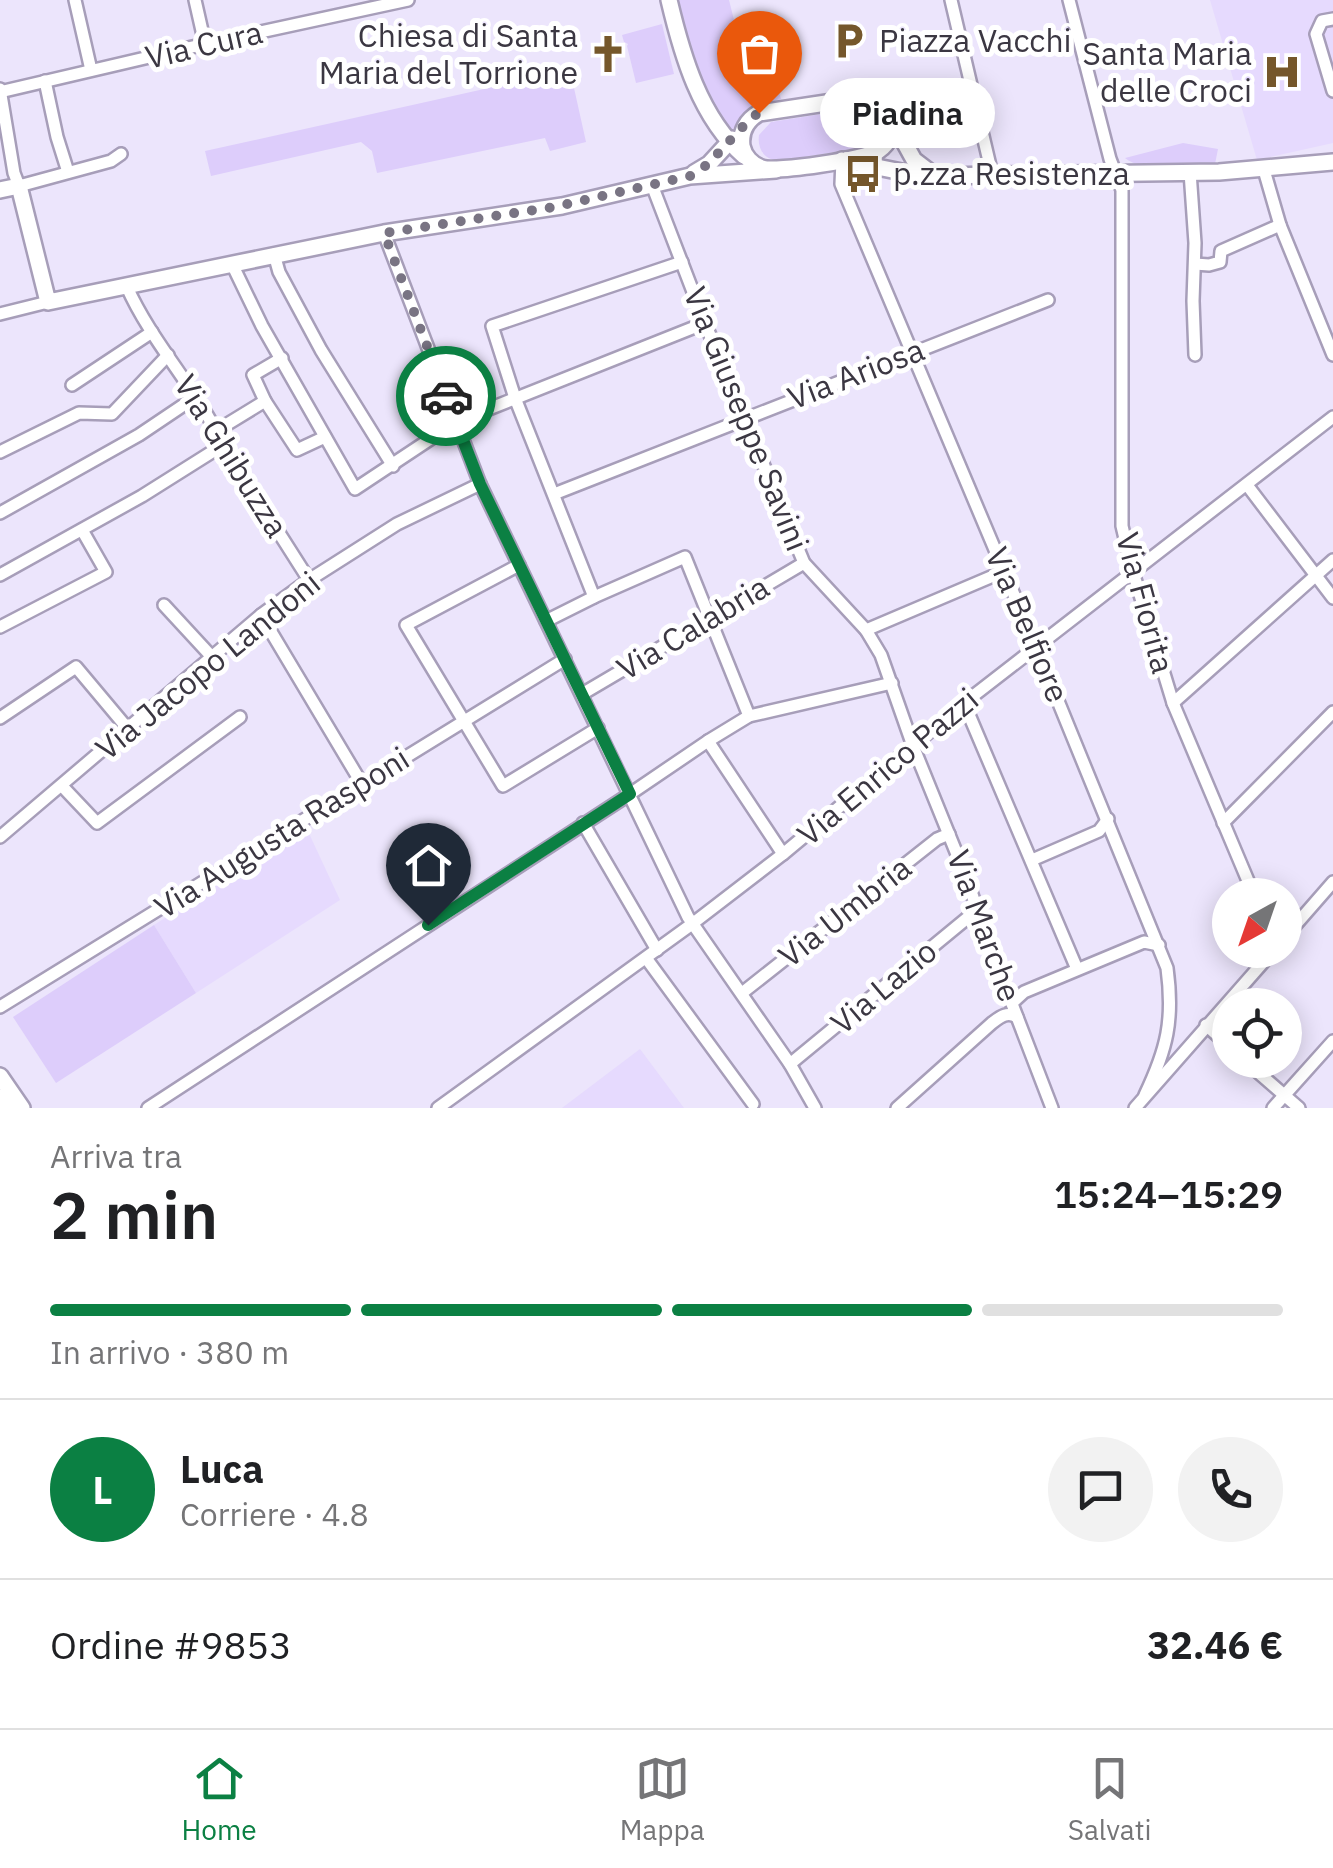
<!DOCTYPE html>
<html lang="it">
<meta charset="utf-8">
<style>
body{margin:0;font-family:"IBM Plex Sans",sans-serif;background:#f2f2f2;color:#202124;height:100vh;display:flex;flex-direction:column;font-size:38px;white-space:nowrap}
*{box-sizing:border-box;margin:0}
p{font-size:32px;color:#757577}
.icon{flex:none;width:55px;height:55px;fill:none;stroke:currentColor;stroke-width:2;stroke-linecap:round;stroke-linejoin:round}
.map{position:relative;height:1108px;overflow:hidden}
.drawer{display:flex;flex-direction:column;background:#fff;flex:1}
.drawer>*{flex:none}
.needle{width:65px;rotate:220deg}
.tools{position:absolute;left:1212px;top:878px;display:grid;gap:20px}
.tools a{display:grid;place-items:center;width:90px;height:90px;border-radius:50%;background:#fff;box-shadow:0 5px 25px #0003;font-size:50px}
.pin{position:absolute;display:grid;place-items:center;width:85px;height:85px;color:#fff;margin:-102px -42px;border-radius:50% 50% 50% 0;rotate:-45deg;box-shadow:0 0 10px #0007}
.pin .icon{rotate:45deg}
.courier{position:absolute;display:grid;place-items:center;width:100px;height:100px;margin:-50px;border:8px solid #0b8043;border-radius:50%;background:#fff;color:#222;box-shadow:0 2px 12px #0007}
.bubble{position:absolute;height:70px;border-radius:35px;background:#fff;box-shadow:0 5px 25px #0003;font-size:32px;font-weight:600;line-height:70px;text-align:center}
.summary em{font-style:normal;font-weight:600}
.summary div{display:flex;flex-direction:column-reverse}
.summary{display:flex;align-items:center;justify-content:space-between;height:170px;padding:0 50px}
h1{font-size:65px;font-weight:600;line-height:75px}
.bar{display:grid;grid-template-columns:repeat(4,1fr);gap:15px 10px;align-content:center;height:120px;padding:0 50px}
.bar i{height:12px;border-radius:8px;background:#e0e0e0}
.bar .selected{background:#0b8043}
.bar p{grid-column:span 4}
.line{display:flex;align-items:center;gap:25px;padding:0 50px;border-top:2px solid #e0e0e0}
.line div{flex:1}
.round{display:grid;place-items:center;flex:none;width:105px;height:105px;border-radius:52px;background:#f2f2f2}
.tab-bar{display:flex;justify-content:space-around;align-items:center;height:140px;border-top:2px solid #e0e0e0;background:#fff;font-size:28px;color:#757577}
.tab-bar a{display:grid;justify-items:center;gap:5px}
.tab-bar .selected{color:#0b8043}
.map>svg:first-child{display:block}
.built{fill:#e6dafe}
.green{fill:#ddcdfb}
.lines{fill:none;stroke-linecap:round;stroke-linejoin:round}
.street-casing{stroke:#a79eb9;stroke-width:16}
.secondary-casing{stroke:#a79eb9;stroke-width:20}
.street{stroke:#fff;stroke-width:11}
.secondary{stroke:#fff;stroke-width:15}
.done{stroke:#797483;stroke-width:10;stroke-dasharray:0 18}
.route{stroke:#0b8043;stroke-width:12}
.labels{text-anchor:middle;stroke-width:10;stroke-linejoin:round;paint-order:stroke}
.poi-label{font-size:32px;fill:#3b3742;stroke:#fff;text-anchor:end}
.street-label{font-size:32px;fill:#3b3742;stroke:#fff}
</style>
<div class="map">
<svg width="1333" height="1108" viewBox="0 0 1333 1108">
<rect width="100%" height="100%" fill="#ece5fc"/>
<g class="built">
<path d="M1210 0H1333V143L1257 160Z"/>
<path d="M306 827 340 900 196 993 154 925Z"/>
<path d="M640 1049 684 1108H562Z"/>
</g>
<g class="green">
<path d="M678 0H729L749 80 774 74 781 99 758 105 733 129H726L692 63Z"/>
<path d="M662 24 674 74 636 83 627 46 628 44 624 42 622 35Z"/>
<path d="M570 70 586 142 550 151 545 138 377 173 372 151 361 142 211 176 205 151Z"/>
<path d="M865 107C886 113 889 134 872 146L780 161C765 160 757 150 759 135L771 122Z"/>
<path d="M1183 143 1218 149 1215 164C1190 165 1144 174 1125 158Z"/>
<path d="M154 925 196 993 56 1083 13 1017Z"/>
</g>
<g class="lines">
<g class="street-casing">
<g id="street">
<path d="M75 0 91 70"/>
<path d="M195 0 205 44"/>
<path d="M951 0 992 174"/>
<path d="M1069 0 1110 159 1122 190V526L1133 572 1173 703 1254 895"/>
<path d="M1333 19 1322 21 1316 34 1333 91"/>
<path d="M45 81 57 137 68 172"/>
<path d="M0 89 14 173 19 186 111 161 121 154"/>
<path d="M0 92 205 44 408 0"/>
<path d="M842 160 841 184 1036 647 1167 968C1174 1020 1167 1049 1145 1095"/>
<path d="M1264 170 1280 225 1333 355"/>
<path d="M1190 172 1195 243 1193 301 1195 355"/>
<path d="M652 185 705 323 804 563 866 630 881 655 913 746 967 879 984 931 1052 1108"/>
<path d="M384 233 480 484 688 917 790 1064 815 1108"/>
<path d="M274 254 279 272 321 350 393 466"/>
<path d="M232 264 262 326 355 489 456 422 705 323"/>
<path d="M1195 264 1209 265 1220 262 1221 251 1280 225"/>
<path d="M127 287C152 343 197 389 223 445L309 580"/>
<path d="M0 314 48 302"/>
<path d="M282 358 253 375 265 401 297 450 325 437"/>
<path d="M72 385 152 332"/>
<path d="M216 431 265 401"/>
<path d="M0 452 79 413 112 414 168 355"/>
<path d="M1247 485 1333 598"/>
<path d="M554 494 1048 300"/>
<path d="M0 513 139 435 194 398"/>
<path d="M519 565 406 625 503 786 598 728"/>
<path d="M0 575 142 496 223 445"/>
<path d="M594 597 515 398 492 326 682 262"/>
<path d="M164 605 212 657"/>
<path d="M261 615 362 784"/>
<path d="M546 621 594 597 685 557 749 716"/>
<path d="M0 627 106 572 82 530"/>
<path d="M866 630 993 576"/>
<path d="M582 694 804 563"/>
<path d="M964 703 1077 969"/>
<path d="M1173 703 1333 560"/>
<path d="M0 718 76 667 128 729"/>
<path d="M708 741 783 854"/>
<path d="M62 786 97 823 240 717"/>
<path d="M583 823 657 950"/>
<path d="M1223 823 1333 712"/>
<path d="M0 837 261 615 309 580 397 524 480 484"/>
<path d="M1032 860 1099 831 1108 819"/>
<path d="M1285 937 1333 882"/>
<path d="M646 958 753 1104"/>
<path d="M742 993 937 839 949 834"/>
<path d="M1012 1003 1024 992 1144 942 1159 945"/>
<path d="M0 1007 565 659"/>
<path d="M1206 1025 1230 1047"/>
<path d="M1244 1060 1299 1108"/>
<path d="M790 1064 977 910"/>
<path d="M148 1108 630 794 708 741 749 716 892 683"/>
<path d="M438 1108 692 924 783 854 964 703 1333 417"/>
<path d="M897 1108 992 1023C1000 1017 1007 1011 1017 1017"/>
<path d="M1135 1108 1274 950"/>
<path d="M1273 1108 1333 1041"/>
</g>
</g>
<g class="secondary-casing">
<g id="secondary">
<path d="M669 0C682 55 700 118 744 156"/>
<path d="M866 97C890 104 903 134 878 151 866 159 775 173 762 168 752 165 744 156 742 146 740 131 747 120 759 113Z"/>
<path d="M892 120 914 160 931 173"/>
<path d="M842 160 907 173 934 176 1219 172 1333 162"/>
<path d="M694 173 709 164 732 139"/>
<path d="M0 190 19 186 48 302 384 233 562 206 690 176 776 170"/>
<path d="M0 1076 22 1108"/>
<path d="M0 1097 7 1108"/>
</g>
</g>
<use href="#street" class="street"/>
<use href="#secondary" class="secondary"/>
</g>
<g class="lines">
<path class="done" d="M446 396 384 233 554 207 690 176 708 164 751 118 759 113"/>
<path class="route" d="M428 925 630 794 480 484 446 396"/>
</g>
<defs>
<g id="parking-bare" transform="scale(3)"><path d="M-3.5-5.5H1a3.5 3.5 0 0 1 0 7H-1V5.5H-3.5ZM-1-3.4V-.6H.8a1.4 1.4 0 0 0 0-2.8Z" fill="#75572b" stroke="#fff" stroke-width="2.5" paint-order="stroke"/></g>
<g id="church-bare" transform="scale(3)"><path d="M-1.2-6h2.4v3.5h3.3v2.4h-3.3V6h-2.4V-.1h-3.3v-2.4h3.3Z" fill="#75572b" stroke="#fff" stroke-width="2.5" paint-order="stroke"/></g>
<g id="hospital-bare" transform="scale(3)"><path d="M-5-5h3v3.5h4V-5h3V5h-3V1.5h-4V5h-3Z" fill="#75572b" stroke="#fff" stroke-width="2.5" paint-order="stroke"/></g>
<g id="bus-bare" transform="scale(3)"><path d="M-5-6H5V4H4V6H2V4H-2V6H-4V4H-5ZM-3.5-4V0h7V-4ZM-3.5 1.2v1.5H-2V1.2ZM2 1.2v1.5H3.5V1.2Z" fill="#75572b" stroke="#fff" stroke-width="2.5" paint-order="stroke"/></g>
</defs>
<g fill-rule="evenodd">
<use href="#parking-bare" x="849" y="41"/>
<use href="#church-bare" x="608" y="54"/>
<use href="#hospital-bare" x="1282" y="72"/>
<use href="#bus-bare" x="863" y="174"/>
</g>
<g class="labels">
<g class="poi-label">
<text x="578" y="47">Chiesa di Santa<tspan x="578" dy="37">Maria del Torrione</tspan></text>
<text x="879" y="52" text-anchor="start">Piazza Vacchi</text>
<text x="1252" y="65">Santa Maria<tspan x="1252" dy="37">delle Croci</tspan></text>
<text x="893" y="185" text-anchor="start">p.zza Resistenza</text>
</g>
<g class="street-label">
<text transform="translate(204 45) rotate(-13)" y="11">Via Cura</text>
<text transform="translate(856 374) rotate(-21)" y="11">Via Ariosa</text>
<text transform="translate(746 419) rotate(68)" y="11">Via Giuseppe Savini</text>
<text transform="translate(231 456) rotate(58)" y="11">Via Ghibuzza</text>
<text transform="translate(1145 603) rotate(75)" y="11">Via Fiorita</text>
<text transform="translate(1027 625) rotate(67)" y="11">Via Belfiore</text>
<text transform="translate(693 628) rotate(-31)" y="11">Via Calabria</text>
<text transform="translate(208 666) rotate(-39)" y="11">Via Jacopo Landoni</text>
<text transform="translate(888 767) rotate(-40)" y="11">Via Enrico Pazzi</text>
<text transform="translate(282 833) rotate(-32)" y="11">Via Augusta Rasponi</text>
<text transform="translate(845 912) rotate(-38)" y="11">Via Umbria</text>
<text transform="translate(984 926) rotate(70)" y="11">Via Marche</text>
<text transform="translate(884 987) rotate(-40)" y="11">Via Lazio</text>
</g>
</g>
</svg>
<div class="tools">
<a><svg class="needle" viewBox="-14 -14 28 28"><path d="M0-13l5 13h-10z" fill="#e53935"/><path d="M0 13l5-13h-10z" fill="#757577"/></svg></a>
<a><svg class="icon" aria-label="locate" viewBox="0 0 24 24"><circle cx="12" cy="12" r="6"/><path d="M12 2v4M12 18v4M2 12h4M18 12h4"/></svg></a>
</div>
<div class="pin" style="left:759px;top:113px;background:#ea580c"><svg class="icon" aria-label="bag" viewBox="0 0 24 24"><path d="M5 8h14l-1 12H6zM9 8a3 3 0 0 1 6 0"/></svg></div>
<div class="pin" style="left:428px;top:925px;background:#1f2937"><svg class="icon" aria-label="home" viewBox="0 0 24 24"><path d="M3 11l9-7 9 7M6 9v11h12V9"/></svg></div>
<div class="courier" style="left:446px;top:396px"><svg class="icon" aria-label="car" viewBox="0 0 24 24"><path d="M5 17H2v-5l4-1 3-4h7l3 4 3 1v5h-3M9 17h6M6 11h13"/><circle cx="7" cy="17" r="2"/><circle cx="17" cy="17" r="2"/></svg></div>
<div class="bubble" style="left:820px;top:78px;width:175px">Piadina</div>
</div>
<section class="drawer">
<div class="summary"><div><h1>2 min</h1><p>Arriva tra</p></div><em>15:24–15:29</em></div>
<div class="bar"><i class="selected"></i><i class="selected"></i><i class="selected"></i><i></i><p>In arrivo · 380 m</p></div>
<div class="line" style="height:180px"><b class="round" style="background:#0b8043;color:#fff">L</b><div><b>Luca</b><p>Corriere · 4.8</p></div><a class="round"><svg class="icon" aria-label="chat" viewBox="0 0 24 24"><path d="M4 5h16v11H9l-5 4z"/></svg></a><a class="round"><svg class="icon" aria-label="phone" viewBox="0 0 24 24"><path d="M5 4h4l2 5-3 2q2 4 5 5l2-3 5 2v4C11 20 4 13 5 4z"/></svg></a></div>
<div class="line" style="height:130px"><div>Ordine #9853</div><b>32.46 €</b></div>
</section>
<nav class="tab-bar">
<a class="selected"><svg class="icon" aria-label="home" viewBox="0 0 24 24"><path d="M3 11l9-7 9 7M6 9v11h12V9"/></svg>Home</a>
<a><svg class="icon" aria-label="map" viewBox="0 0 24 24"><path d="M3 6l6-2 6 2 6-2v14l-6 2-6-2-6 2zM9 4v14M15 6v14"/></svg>Mappa</a>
<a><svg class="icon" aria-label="saved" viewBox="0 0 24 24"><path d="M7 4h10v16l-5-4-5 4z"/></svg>Salvati</a>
</nav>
